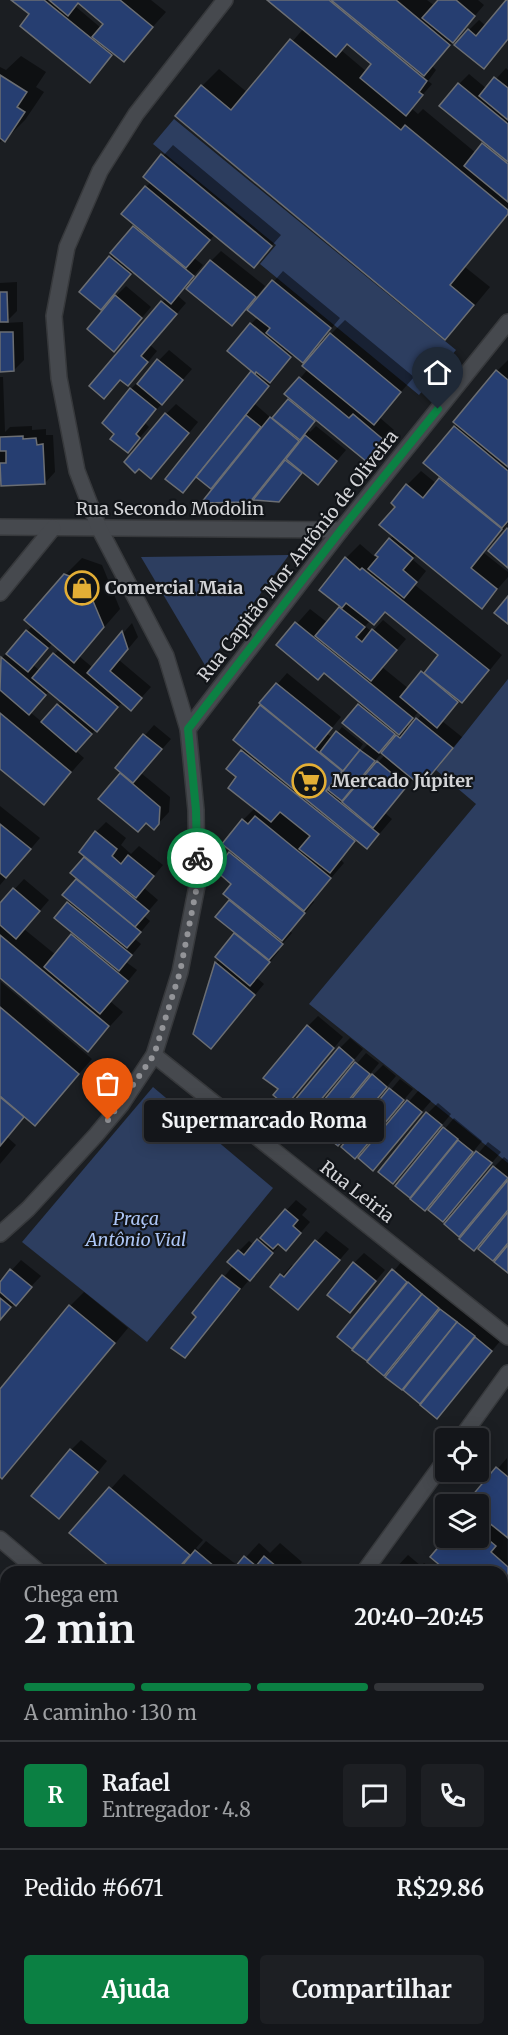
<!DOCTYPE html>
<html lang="pt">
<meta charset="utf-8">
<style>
body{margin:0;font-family:Merriweather,serif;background:#1d1f23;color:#f1f3f6;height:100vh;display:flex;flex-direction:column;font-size:22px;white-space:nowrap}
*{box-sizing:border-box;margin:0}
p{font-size:20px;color:#9d9fa2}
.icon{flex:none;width:33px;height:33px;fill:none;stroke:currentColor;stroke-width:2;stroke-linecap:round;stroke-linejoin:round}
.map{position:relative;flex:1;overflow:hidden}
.drawer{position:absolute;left:0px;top:1566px;width:508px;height:470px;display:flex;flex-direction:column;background:#14161a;border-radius:18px 18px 0 0;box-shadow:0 3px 15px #0003,0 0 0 2px #333539}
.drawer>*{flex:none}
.controls{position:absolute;left:435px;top:1428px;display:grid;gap:12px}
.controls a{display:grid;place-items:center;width:54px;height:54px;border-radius:6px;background:#14161a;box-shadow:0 3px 15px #0003,0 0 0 2px #333539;font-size:30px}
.pin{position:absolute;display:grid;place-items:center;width:51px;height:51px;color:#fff;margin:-62px -26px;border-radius:50% 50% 50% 0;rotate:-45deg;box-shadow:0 0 6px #0007}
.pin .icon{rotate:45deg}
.courier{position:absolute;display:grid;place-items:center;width:60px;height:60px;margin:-30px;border:4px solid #0b8043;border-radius:50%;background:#fff;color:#222;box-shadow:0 2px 8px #0007}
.bubble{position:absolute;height:42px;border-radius:6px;background:#14161a;box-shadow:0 3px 15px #0003,0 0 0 2px #333539;font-size:20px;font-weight:700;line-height:42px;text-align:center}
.summary em{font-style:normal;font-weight:700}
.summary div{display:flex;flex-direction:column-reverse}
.summary{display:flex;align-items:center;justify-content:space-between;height:102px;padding:0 24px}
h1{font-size:39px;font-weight:700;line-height:45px}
.bar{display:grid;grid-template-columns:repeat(4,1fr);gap:9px 6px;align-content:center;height:72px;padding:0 24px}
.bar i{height:8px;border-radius:4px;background:#333539}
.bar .on{background:#0b8043}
.bar p{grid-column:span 4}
.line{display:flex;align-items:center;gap:15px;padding:0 24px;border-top:2px solid #333539}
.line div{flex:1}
.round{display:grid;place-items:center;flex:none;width:63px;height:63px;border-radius:6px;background:#1d1f23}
.primary-button{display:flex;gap:12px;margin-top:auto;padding:12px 24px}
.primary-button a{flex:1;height:69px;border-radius:6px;background:#0b8043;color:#fff;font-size:24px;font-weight:700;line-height:69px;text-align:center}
.primary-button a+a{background:#1d1f23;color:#f1f3f6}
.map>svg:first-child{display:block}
.green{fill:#2d3e60}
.shadow{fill:#0007;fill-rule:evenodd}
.building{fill:#263e71;stroke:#6b6e73;stroke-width:1.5}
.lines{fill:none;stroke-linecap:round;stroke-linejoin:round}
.minor-casing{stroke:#37393c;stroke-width:18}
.minor{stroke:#46494e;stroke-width:15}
.done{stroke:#939498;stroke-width:6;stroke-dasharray:0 10.8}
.route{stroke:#0b8043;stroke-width:8}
.labels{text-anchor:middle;stroke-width:4.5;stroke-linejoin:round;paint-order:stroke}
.street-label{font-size:18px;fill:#d3d4d7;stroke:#121519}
.poi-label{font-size:18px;font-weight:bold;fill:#d3d4d7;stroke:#121519;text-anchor:start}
.park-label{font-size:18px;font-style:italic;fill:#acc5f5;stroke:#121519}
</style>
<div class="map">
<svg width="508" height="2035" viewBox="0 0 508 2035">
<rect width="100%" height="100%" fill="#1b1e22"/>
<g class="green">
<path d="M174 119 456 350 419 395 260 264 276 245 153 144Z"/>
<path d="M289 555 206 667 141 557Z"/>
<path d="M508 679V1163L309 1004 476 804 436 770Z"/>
<path d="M153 1087 273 1188 147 1342 22 1242Z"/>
</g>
<g class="shadow">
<path d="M13 0H151L166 12 123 60 114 53 90 81 31 14ZM79 2 105 24 101 28 75 6Z"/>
<path d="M269 0H427L435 6 440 0H478L484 5 432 66 436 70 428 81 432 84 411 108 418 114 423 109 476 153 485 142 459 84 469 74 487 89 506 68 508 70V215L465 267 490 287 462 321 445 338 202 86 219 69 248 93 304 28ZM348 43 374 64 367 72 341 50Z"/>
<path d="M508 0V39L494 56 469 30 479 20 486 26Z"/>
<path d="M21 56 46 72 36 87 44 92 25 120 5 140 4 139 0 142V67L6 70Z"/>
<path d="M173 145 281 235 254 266 215 234 194 258 203 265 177 295 186 303 150 345 157 351 138 374 91 386 166 298 134 271 111 298 81 292 136 225 146 187 151 182 145 176Z"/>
<path d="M221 251 265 286 242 314 211 261Z"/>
<path d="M283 271 340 318 325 336 327 338 345 320 414 377 379 417 394 430 367 460 316 418 308 429 310 432 316 426 346 450 318 483 304 471 279 501 252 498 214 489 197 476 183 491 167 478 253 371 251 324 258 317 250 309ZM317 347 319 348 308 369 287 394 291 397 282 409 271 418 255 404 294 354 303 361ZM285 456 298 469 296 470 282 459Z"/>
<path d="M17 282V311L5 323 23 322 24 360 14 370 0 371V283Z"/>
<path d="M126 286 151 307 114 350 116 296Z"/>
<path d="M169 350 192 369 145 423 149 427 128 451 116 433 131 389Z"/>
<path d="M508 360V523L484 553 508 572V577L482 607 417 554 412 559 426 571 415 585 502 655 476 687 462 701 460 700 442 721 462 737 429 775 414 778 385 813 392 819 381 832 367 847 358 839 341 860 344 863 312 900 314 902 290 931 292 933 277 950 279 951 257 978 264 984 211 1047 194 1033 216 963 220 959 217 957 237 932 217 916 232 899 233 883 217 870 232 851 243 820 255 808 239 777 242 751 245 748 235 740 263 705 261 703 287 673 341 717 327 734 333 738 342 727 363 744 358 751 359 753 369 743 344 722 362 702 325 672 278 645 310 609 328 623 342 606 346 558 360 544 375 557 394 535 397 506 407 485 421 471 437 484 443 477 455 427 497 371ZM386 611 440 655 409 689 382 667 406 639 383 620 372 632 365 626 371 620ZM419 711 422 714 410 728 407 725ZM382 753 385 755 374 766 372 764Z"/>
<path d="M0 377H3L5 432 10 427 32 426V430L46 429V435H53L55 472 45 483 2 465 0 467Z"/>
<path d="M176 404 198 422 161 467 166 414Z"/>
<path d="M82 558 102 565 120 609 79 656 93 668 132 623 138 637 119 660 151 687 131 709 123 701 107 720 97 730 96 729 76 751 84 758 44 803 0 767V660L33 625 65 575ZM53 643 60 648 40 671 33 665ZM49 691 62 701 43 723 30 712Z"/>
<path d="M154 725 171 739 141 773 170 797 169 812 154 828 147 821 101 799 123 772 117 767Z"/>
<path d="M0 806 40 838 0 885Z"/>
<path d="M106 822 126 838 121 845 131 854 139 846 163 865 144 888 158 900 144 916 150 921 135 939 141 944 126 962 137 970 111 1002 123 1012 88 1050 0 976V905L24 879 49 900 24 929 56 955 75 933 56 918 71 900 64 894 78 878 72 873 87 856 96 832Z"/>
<path d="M1 982 92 1059 35 1124 26 1116 7 1137 16 1145 0 1164Z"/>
<path d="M318 1016 343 1037 296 1094 308 1026Z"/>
<path d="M350 1038 363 1049 304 1120 340 1048Z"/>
<path d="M366 1053 379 1063 367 1078 368 1080 383 1065 396 1076 338 1144V1118L336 1117 322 1131 309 1121Z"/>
<path d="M400 1079 413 1089 365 1146 343 1147Z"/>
<path d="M418 1091 431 1101 373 1169 361 1158Z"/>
<path d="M438 1103 451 1114 403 1172 428 1113Z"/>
<path d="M454 1118 482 1141 425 1209 397 1186Z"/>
<path d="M488 1142 501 1152 443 1220 430 1210Z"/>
<path d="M504 1157 508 1160V1177L503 1184 505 1185 508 1182V1243L489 1234 474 1249 475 1222 473 1221 459 1235 494 1167Z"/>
<path d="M296 1200 307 1209 302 1215 310 1222 296 1238 280 1244 184 1356 198 1316 194 1313 233 1266 239 1251 249 1241 254 1245Z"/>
<path d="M326 1231 349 1249 298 1308 272 1287 292 1265 294 1267Z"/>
<path d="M364 1253 385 1270 350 1311 354 1263Z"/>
<path d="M21 1260 41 1276 0 1319V1279L2 1281Z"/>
<path d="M403 1260 501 1340 437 1417 339 1337Z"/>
<path d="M84 1292 128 1328 16 1463 2 1477 0 1476V1391L70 1306Z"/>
<path d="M81 1440 107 1461 69 1507 71 1450Z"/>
<path d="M507 1458 508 1705 502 1712V1572H436L442 1565 432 1557 448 1538H478V1504L468 1503Z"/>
<path d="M124 1474 203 1540 196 1548 198 1550 206 1541 238 1566 259 1543 270 1553 280 1543 302 1562 294 1572H118L72 1533Z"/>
<path d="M408 1555 421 1566 424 1563 435 1572H392Z"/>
<path d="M0 1676 6 1681V1713L0 1715Z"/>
<path d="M0 1743 6 1748V1818L0 1822Z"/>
<path d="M502 1780 508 1785V1827L502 1834Z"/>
<path d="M6 1917V1982L0 1988V1918Z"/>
<path d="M87 2030H145L146 2035H84Z"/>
<path d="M348 2030H400L396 2035H355Z"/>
</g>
<g class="building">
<path d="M11 0H44L112 55 90 83 20 26 29 14Z"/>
<path d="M49 0H120L153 27 124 62 92 37 103 24 78 3 68 16Z"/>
<path d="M267 0H329L427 81 419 92 423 95 406 116 360 78 371 64 347 44 336 57Z"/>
<path d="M331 0H396L450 45 424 76Z"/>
<path d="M438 0H456L475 16 453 43 422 18Z"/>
<path d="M506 0H508V39L484 69 454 45 468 29 476 36Z"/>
<path d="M290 39 401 130 405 125 508 210V214L450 285 474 305 445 340 175 116 201 85 231 110Z"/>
<path d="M0 75 27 92 17 107 25 112 5 142 0 138Z"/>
<path d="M494 77 508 88V120L479 96Z"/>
<path d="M458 83 508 124V162L439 106Z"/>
<path d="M482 143 508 164V202L464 166Z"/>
<path d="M161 154 272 246 254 268 143 177Z"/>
<path d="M145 186 210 240 186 268 121 214Z"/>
<path d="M133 226 194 276 171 304 110 253Z"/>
<path d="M109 256 131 274 101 310 79 292Z"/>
<path d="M210 260 256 297 232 326 186 289Z"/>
<path d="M272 280 331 328 303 363 266 333 270 328 247 310Z"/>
<path d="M0 292H7L8 322H0Z"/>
<path d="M115 295 142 318 114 352 87 329Z"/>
<path d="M161 301 177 314 141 356 148 362 128 386 120 380 104 399 89 386Z"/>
<path d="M250 323 291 357 270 383 256 372 255 374 227 351Z"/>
<path d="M0 332H13L14 371 0 372Z"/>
<path d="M330 333 401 392 374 425 302 366Z"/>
<path d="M157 359 183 380 162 405 137 384Z"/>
<path d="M496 370 508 380V467L453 422Z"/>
<path d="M251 371 269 386 183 493 165 479Z"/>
<path d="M299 377 349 418 353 414 385 441 367 462 284 394Z"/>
<path d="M130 388 156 409 136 434 140 438 128 453 110 439 114 434 102 423Z"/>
<path d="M288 399 315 421 300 440 272 418Z"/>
<path d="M165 413 189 433 151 479 139 469 135 473 124 462Z"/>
<path d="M246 415 261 427 211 489 196 477Z"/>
<path d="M270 417 299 441 250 502 201 503Z"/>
<path d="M454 426 508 471V521L502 528 423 463Z"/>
<path d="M305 435 337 461 318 485 286 459Z"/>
<path d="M23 436V439L36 438 37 445 43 444 45 484 1 486 0 463H6V451H0V437Z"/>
<path d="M285 460 302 473 279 502 253 500Z"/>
<path d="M439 478 502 529 471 568 497 589 482 609 379 525 395 507 391 503 406 484 423 498Z"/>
<path d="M507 528 508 529V568L488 551Z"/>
<path d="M389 538 413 558 403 570 417 582 404 598 368 569 378 557 375 555Z"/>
<path d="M345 557 360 570 362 568 489 670 462 703 424 673 438 655 385 612 374 625 346 603 342 608 319 590Z"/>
<path d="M64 574 85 582 104 627 74 663 24 620Z"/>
<path d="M508 596V624L494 613Z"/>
<path d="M339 607 365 627 356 637 362 642 372 629 397 650 371 681 315 636Z"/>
<path d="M295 622 413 718 399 735 324 673 318 680 276 645Z"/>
<path d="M26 630 48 648 28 672 6 654Z"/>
<path d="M122 631 128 649 110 671 142 698 131 711 87 673Z"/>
<path d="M53 653 118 707 97 732 32 678Z"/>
<path d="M1 657 46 695 29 715 0 690Z"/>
<path d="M421 671 458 702 437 728 400 697Z"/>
<path d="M276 683 332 728 315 749 259 703Z"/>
<path d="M57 704 92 734 76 752 41 722Z"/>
<path d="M358 704 395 734 379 753 342 723Z"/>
<path d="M260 705 342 771 326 791 379 834 367 849 233 740Z"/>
<path d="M0 713 71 772 44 805 0 769Z"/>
<path d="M416 718 453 748 430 776 416 782 381 753 396 735 400 738Z"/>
<path d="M336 731 360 750 343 771 320 752Z"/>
<path d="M143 734 162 749 133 783 115 768Z"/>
<path d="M241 750 355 841 330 873 299 849 310 836 280 812 271 822 228 788 236 777 226 769Z"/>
<path d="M360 750 375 761 342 801 328 790Z"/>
<path d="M377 761 407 786 373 828 342 802Z"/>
<path d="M120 773 160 807 159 824 154 830 146 823 138 832 98 799Z"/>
<path d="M255 816 331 878 304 911 222 844 242 819 248 824Z"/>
<path d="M0 824 31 849 6 878 0 873Z"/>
<path d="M95 831 117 849 112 856 121 864 128 855 154 876 136 898 79 852Z"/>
<path d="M229 852 305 913 282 941 223 894 231 884 215 870Z"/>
<path d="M84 857 149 911 135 927 70 873Z"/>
<path d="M76 879 141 932 127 948 62 895Z"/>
<path d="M13 888 40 911 16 939 0 925V903Z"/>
<path d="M229 900 283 944 269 960 215 917Z"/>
<path d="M67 902 132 955 119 971 54 918Z"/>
<path d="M234 933 270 962 250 986 215 957Z"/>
<path d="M71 934 128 981 100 1014 44 967Z"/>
<path d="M0 935 109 1026 88 1052 0 978Z"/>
<path d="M215 962 255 995 211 1049 193 1034Z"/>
<path d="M0 1007 79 1074 35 1126 0 1096Z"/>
<path d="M307 1025 334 1048 286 1106 273 1095 278 1089 263 1078Z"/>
<path d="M339 1047 354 1060 294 1132 279 1119Z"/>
<path d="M355 1062 370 1074 322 1133 307 1121Z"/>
<path d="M372 1074 387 1087 338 1146 323 1134Z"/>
<path d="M389 1088 404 1100 355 1159 341 1147Z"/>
<path d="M0 1097 24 1117 0 1146Z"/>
<path d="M407 1100 422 1112 373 1171 358 1158Z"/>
<path d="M426 1112 442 1125 393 1184 378 1172Z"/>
<path d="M443 1127 458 1139 410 1198 395 1186Z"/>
<path d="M458 1140 473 1152 425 1211 410 1199Z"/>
<path d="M476 1151 492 1163 443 1222 428 1210Z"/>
<path d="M493 1166 508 1178 459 1237 444 1224Z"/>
<path d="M508 1180V1210L474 1251 459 1239Z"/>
<path d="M285 1209 298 1220 293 1226 301 1233 286 1251 278 1244 273 1249 260 1238Z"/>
<path d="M508 1212V1243L493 1261 478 1249Z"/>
<path d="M257 1239 273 1253 250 1281 227 1262 238 1250 244 1255Z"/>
<path d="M315 1240 340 1260 298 1310 270 1287 280 1274 284 1277Z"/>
<path d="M508 1245V1273L494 1262Z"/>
<path d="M353 1262 376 1281 350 1313 327 1295Z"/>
<path d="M10 1269 32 1287 16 1306 0 1292V1282Z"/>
<path d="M392 1269 407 1282 352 1349 337 1337Z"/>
<path d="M222 1275 240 1289 185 1358 171 1348 196 1317 192 1313Z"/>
<path d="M408 1282 422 1294 367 1361 352 1350Z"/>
<path d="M422 1294 439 1308 384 1376 367 1362Z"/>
<path d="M0 1298 11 1307 0 1320Z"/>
<path d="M69 1305 115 1343 2 1479 0 1477V1389Z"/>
<path d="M440 1309 457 1322 402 1390 385 1377Z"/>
<path d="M457 1322 475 1336 420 1404 403 1390Z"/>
<path d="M475 1337 492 1351 437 1419 420 1405Z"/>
<path d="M70 1449 98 1472 59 1519 31 1496Z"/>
<path d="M496 1467 508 1477V1538L478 1514V1504L466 1503Z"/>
<path d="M109 1487 190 1555 175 1572H116L69 1533Z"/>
<path d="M478 1531 496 1546 491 1552 508 1567V1609L502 1605V1572H448L430 1557 446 1538H478Z"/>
<path d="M195 1550 221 1572H177Z"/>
<path d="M244 1556 256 1566 264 1556 283 1572H231Z"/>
<path d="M502 1626 508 1630V1686L502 1682Z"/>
<path d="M502 1684 508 1688V1703L502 1710Z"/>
<path d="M0 1694 6 1699V1714L2 1719 0 1717Z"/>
<path d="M0 1769 6 1773V1820L4 1818 0 1824Z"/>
<path d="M502 1799 508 1803V1827L502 1833Z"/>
<path d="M6 1925V1967L0 1963V1926Z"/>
<path d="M0 1964 6 1967V1977L0 1988Z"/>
<path d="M86 2030H122L123 2035H82Z"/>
<path d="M346 2030H400L396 2035H352Z"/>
</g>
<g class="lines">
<g class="minor-casing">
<g id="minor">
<path d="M0 527 341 530"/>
<path d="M0 593 53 528"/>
<path d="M188 729 341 530 508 322"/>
<path d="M154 1055 508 1337"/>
<path d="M0 1234 28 1209 96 1135 121 1105 154 1055 180 972 197 886 196 810 188 729 166 656 99 528 77 471 59 378 54 316 67 247 100 171 136 114 225 0"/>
<path d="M461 1438 508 1373"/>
<path d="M0 1539 39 1572"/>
<path d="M364 1572 446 1459"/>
<path d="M0 1901 6 1900"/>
<path d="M502 1945 508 1948"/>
<path d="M18 2035 22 2030"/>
</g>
</g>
<use href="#minor" class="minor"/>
</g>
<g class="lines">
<path class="done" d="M108 1120 154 1055 180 972 197 886V858"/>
<path class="route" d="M197 858 196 810 188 729 341 530 438 409"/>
</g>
<defs>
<g id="shop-ring" transform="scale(1.725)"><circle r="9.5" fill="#121519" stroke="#e3ae35" stroke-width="1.5"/><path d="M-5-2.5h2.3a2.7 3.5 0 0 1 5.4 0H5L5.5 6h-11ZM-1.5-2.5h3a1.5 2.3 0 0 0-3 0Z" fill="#e3ae35"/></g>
<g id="supermarket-ring" transform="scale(1.725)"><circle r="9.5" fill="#121519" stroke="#e3ae35" stroke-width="1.5"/><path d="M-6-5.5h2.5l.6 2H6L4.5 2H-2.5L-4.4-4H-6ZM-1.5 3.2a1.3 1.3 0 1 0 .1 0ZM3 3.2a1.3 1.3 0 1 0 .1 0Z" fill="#e3ae35"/></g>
</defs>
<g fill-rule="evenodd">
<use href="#shop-ring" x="82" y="588"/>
<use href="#supermarket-ring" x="309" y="781"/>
</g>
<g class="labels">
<g class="street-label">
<text x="170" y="515">Rua Secondo Modolin</text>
<text transform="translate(298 556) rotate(-52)" y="6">Rua Capitão Mor Antônio de Oliveira</text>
<text transform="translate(357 1192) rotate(38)" y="6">Rua Leiria</text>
</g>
<g class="poi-label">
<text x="105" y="594">Comercial Maia</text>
<text x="332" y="787">Mercado Júpiter</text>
</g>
<g class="park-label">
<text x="136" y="1225">Praça<tspan x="136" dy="21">Antônio Vial</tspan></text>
</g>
</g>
</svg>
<div class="controls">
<a><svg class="icon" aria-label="locate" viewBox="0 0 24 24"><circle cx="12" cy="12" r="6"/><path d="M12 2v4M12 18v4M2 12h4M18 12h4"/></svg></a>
<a><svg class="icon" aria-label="layers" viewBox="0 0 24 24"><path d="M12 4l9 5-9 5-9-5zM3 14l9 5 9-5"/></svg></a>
</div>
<div class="pin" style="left:108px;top:1120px;background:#ea580c"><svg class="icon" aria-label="bag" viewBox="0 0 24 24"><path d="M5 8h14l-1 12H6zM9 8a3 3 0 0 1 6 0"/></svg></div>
<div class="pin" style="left:438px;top:409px;background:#1f2937"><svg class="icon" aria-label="home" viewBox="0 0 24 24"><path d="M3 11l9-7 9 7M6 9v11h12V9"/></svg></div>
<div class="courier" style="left:197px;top:858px"><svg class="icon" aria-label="bike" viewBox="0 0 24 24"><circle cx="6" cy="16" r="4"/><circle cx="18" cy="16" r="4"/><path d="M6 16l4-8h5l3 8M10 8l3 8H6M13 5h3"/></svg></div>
<div class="bubble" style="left:144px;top:1100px;width:240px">Supermarcado Roma</div>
<section class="drawer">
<div class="summary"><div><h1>2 min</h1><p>Chega em</p></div><em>20:40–20:45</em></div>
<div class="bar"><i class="on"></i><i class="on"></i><i class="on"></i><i></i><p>A caminho · 130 m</p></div>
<div class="line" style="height:108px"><b class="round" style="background:#0b8043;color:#fff">R</b><div><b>Rafael</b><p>Entregador · 4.8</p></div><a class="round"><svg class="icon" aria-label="chat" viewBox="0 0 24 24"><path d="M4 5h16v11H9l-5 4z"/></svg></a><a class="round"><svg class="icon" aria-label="phone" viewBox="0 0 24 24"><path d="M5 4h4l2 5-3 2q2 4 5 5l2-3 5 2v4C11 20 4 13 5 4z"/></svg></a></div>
<div class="line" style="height:78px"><div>Pedido #6671</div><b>R$29.86</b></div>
<div class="primary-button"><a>Ajuda</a><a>Compartilhar</a></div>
</section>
</div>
